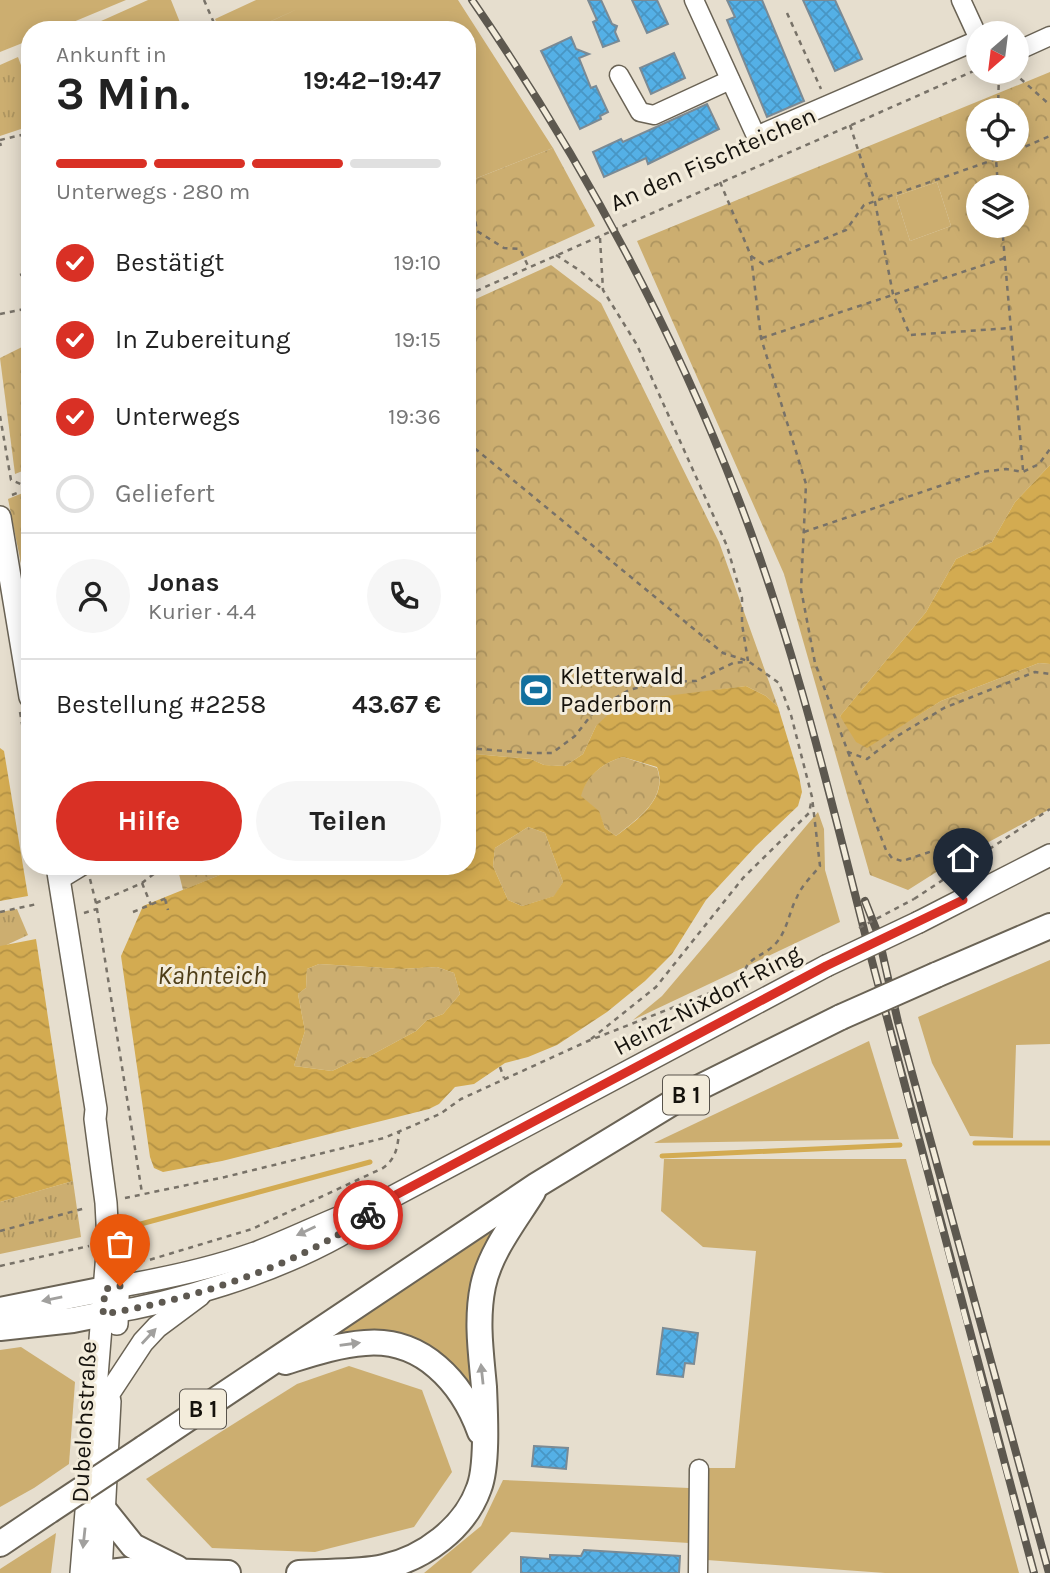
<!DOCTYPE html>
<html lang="de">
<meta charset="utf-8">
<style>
body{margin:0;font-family:Karla,sans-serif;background:#f6f6f6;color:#222;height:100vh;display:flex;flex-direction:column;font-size:26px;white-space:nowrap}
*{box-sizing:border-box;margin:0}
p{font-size:23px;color:#767676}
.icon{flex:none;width:38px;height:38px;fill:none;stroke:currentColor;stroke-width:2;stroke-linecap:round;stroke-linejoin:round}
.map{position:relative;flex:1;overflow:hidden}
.sheet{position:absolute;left:21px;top:21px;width:455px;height:854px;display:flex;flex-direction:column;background:#fff;border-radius:28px;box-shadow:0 4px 18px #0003}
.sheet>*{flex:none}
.needle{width:46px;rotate:208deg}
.controls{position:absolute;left:966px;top:21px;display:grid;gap:14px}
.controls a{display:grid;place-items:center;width:63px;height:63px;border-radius:50%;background:#fff;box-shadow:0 4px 18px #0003;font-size:35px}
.pin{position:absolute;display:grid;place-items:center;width:60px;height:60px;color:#fff;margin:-72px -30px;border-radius:50% 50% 50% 0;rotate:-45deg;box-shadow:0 0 7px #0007}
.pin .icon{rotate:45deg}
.courier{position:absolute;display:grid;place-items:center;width:70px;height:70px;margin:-35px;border:5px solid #d93025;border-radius:50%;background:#fff;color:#222;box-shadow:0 2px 9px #0007}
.summary em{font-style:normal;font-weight:700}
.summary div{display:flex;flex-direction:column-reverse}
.summary{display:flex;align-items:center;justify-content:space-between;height:119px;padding:0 35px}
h1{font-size:46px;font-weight:700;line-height:52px}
.bar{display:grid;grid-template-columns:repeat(4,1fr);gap:10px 7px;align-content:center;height:84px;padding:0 35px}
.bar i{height:9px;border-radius:5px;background:#e0e0e0}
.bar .current{background:#d93025}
.bar p{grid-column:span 4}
.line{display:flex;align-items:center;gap:18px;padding:0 35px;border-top:2px solid #e0e0e0}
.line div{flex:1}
.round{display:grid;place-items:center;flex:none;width:74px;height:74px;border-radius:37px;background:#f6f6f6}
ol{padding:0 35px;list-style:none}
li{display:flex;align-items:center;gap:21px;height:77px}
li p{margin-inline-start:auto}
li .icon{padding:7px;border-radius:50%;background:#d93025;color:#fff;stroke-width:4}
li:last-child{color:#767676}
li i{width:38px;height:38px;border:4px solid #e0e0e0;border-radius:50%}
.cta{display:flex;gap:14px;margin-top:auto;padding:14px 35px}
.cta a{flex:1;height:80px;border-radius:42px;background:#d93025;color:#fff;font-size:28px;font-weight:700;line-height:80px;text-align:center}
.cta a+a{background:#f6f6f6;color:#222}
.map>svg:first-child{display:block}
.green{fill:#ccae70}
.forest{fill:url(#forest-crowns);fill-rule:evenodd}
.park{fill:url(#park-tufts)}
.water{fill:url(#water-waves);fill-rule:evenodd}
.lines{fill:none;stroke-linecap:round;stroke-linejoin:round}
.stream{stroke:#d3ab51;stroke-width:5}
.building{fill:url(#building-cross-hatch);stroke:#7b8a94;stroke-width:2}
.minor-casing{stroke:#6a6355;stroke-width:21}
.major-casing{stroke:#6a6355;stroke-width:24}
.highway-casing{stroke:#6a6355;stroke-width:28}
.path{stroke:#787268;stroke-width:2.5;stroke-dasharray:5 5;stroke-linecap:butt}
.minor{stroke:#fff;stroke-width:18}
.major{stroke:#fff;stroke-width:21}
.highway{stroke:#fff;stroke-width:24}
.rail-casing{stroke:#5d584f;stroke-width:8}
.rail{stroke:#f3ecdb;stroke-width:5;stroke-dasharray:16;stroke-linecap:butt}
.major-bridge-casing{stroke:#6a6355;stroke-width:24;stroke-linecap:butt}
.highway-bridge-casing{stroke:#6a6355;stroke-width:28;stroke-linecap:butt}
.path-bridge{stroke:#787268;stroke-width:2.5;stroke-dasharray:5 5;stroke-linecap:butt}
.major-bridge{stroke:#fff;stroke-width:21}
.highway-bridge{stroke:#fff;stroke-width:24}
.oneway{fill:#a1a09e}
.done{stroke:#5e5951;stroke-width:7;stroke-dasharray:0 12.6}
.route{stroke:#d93025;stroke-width:9}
.labels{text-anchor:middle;stroke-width:6;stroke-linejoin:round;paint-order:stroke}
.shield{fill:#f3ecdb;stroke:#58534b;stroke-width:2}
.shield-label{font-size:23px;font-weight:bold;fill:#15120d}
.street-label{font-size:24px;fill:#15120d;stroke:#f3ecdb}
.poi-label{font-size:24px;fill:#15120d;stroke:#f3ecdb;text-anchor:start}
.water-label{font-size:26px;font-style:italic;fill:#4f3e18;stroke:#f3ecdb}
</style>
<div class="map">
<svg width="1050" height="1573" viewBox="0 0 1050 1573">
<defs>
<pattern id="forest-crowns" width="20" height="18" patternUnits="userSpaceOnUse" patternTransform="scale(1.75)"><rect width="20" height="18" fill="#ccae70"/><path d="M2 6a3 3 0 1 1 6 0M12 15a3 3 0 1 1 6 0" fill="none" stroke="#ae9560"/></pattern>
<pattern id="park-tufts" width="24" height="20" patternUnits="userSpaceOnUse" patternTransform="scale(1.75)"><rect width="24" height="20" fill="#ccae70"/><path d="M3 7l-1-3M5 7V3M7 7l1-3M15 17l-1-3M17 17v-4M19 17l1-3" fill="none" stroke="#ae9560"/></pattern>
<pattern id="water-waves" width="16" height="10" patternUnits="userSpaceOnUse" patternTransform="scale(1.75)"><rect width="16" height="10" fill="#d3ab51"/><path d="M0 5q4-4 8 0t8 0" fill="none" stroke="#b49245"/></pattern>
<pattern id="building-cross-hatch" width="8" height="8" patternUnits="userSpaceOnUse" patternTransform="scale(1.75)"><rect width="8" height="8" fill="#54b0e6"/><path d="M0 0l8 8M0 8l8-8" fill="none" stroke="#4896c4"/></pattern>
</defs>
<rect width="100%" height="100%" fill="#e6dece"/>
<g class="green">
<path d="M0 0H126L54 30H30V40L0 52Z"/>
<path d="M148 0H171L183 30H81Z"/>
<path d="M256 0H458L553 148 467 182V30H252L302 7 251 30H220L215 19Z"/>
<path d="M937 182 951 226 910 241 896 196Z"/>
<path d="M818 812 824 829 825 870 840 922 633 1020 662 996Z"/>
<path d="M1050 960V1044L1016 1045 1013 1138 970 1136 932 1063 918 1017Z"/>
<path d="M869 1041 899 1139 654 1143Z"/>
<path d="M664 1159H906L1019 1573H885L707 1560 709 1468H735L756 1251 703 1247 661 1211Z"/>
<path d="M495 1230 478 1406 433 1355 307 1352Z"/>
<path d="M21 1347 75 1382 69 1464 34 1488 0 1507V1350Z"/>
<path d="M349 1366 422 1390 452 1472 414 1527 315 1552 212 1548 146 1479 297 1384Z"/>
<path d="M503 1480 689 1488V1543L511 1532 471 1573H424L481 1526Z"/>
<path d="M56 1533 51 1573H0V1569Z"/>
</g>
<g class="forest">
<path d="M1050 72V465L1015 502 992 542 956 559 926 612 840 716 867 747 941 701 1039 663 1050 664V809L957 859 908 890 870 875 784 574 637 241ZM978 110H1017V149H978ZM937 182 951 226 910 241 896 196ZM978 187H1017V226H978Z"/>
<path d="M553 148 595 226 467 284V182Z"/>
<path d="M551 265 601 303 719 542 778 707 766 696 746 686 696 693 596 726 583 754 565 766 544 765 531 759 475 754 467 757V303Z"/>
<path d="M30 343V468L15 474 0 358Z"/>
<path d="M30 490V608L8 499Z"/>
<path d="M623 757 657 768C668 799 637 819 616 836L605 828 598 811 580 796C586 776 604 762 623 757Z"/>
<path d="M528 827 545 833 563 882 555 896 522 906 508 900 493 866 495 848Z"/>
<path d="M177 866H242L183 890Z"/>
<path d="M319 964 401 969 437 967 454 973 460 994 443 1014 427 1020 416 1031 366 1058 361 1057 332 1071 294 1066 305 1031 298 994 306 988 307 969Z"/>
</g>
<g class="park">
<path d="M18 57 30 90V126L0 136V65Z"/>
<path d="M17 909 28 935 0 948V912Z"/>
<path d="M73 1181 81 1237 0 1254V1202Z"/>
</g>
<g class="water">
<path d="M1050 465V664L1039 663 941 701 867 748 856 742 840 716 926 612 956 559 992 542 1015 502Z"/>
<path d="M746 686 766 696 778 707 799 776 802 792 798 806 756 846 706 900 672 954 645 981 607 1012 557 1045 528 1057 505 1063 474 1084 455 1087 439 1104 429 1109 222 1161 163 1172 154 1168 150 1157 121 956 143 906 242 866H467V757L475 754 531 759 544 765 565 766 583 754 596 726 615 708 634 700ZM623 757 657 767C669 798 637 820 616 836L605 828 599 811 581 796C586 776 604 762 623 757ZM528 827 545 833 563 882 554 896 522 906 508 900 493 866 495 848ZM319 964 401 969 437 967 454 973 460 994 443 1014 427 1020 416 1031 366 1058 361 1057 332 1071 294 1066 305 1031 298 994 306 988 307 969Z"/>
<path d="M0 748 4 751 28 896 0 901Z"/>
<path d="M36 939 73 1181 0 1202V946Z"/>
</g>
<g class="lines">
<g class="stream">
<path d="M975 1143H1050"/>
<path d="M662 1156 900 1145"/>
<path d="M137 1225 370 1162"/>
</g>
</g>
<g class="building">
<path d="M588 0H601L612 24 617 26 615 32 619 41 603 47 593 22 597 20Z"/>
<path d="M632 0H657L668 24 647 33Z"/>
<path d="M727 0H762L804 101 767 117 727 20 735 17Z"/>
<path d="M803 0H835L862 59 835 71Z"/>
<path d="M571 37 576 49 589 54 579 58 591 88 596 86 608 112 600 116 601 119 580 129 541 51Z"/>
<path d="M674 53 685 78 651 94 640 68Z"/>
<path d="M707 104 719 129 648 164 646 158 604 177 593 152 621 139 623 142Z"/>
<path d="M663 1328 698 1333 694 1364 685 1363 683 1377 657 1374Z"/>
<path d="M534 1446 568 1448 566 1469 532 1466Z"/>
<path d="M584 1550 680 1556 679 1573H521V1557L550 1559V1555L581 1556Z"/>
</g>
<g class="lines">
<g class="minor-casing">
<g id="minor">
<path d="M694 0 756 136 978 40"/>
<path d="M961 0 978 37"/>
<path d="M1017 51 1050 36"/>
<path d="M619 75 640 112 654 115 730 80"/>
<path d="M59 880 82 866"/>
<path d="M698 1573 699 1469"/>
</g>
</g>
<g class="major-casing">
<g id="major">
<path d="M0 517 30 697"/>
<path d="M57 866 96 1109 95 1119 106 1203 108 1241 81 1573"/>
<path d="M919 922 1050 855"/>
<path d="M109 1288C158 1280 207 1270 255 1253 295 1238 333 1218 374 1204"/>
<path d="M103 1314C180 1302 272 1273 339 1236 358 1225 375 1210 392 1197L826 966"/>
<path d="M117 1324 120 1248"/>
<path d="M110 1392 143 1342 157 1327 200 1295"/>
<path d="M101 1573 110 1401"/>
</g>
</g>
<g class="highway-casing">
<g id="highway">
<path d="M936 975 1050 926"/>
<path d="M0 1310 105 1289"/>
<path d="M0 1328 73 1320 103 1314"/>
<path d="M285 1362C311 1354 337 1345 365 1343 422 1338 462 1382 480 1432"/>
<path d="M144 1448 537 1185 690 1092 841 1017"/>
<path d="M105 1511 133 1546 177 1568"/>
<path d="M0 1544 49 1511"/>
<path d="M101 1573 127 1570 228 1573"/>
<path d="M299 1573C326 1571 357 1573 384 1567 424 1558 465 1528 479 1488 488 1465 485 1412 484 1387 481 1353 476 1320 483 1286 490 1252 515 1221 533 1192"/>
</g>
</g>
<g class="path">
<path d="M204 0 217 30"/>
<path d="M787 13 821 89"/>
<path d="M1013 72 1050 105"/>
<path d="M998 110 999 72"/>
<path d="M850 125 875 202 893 294 910 335 1011 328"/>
<path d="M0 140 30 133"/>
<path d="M0 143 1 146"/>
<path d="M720 182 751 256 761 338 806 484 801 589 815 663 848 752 867 759 894 738 944 708 1035 672 1050 674"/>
<path d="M998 187 996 159 1050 136"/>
<path d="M470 192 477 231 504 248 520 249 529 268"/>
<path d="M1002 226 1023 470"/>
<path d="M600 238 603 290 637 345 727 546 742 598V624L748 661"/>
<path d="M556 255 579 270 603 290"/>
<path d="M751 256 763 264 846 230 864 205 996 159V149"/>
<path d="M20 275 30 272"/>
<path d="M467 295 978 69"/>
<path d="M0 314 30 308"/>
<path d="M762 338 1005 258"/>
<path d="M0 416 11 480 30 488"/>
<path d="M467 442 723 653 748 661 779 683 791 715 812 797 820 866C812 876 802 885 797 897 789 912 788 928 777 942 764 958 743 956 743 981"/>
<path d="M12 495 30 488"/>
<path d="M804 532 981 472 1006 469 1023 472 1039 464 1050 449"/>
<path d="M20 712 30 771"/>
<path d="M467 748 530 753H552L575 736 596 709 629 690 660 682 696 681 733 663 745 662"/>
<path d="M848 752 886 850 892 858 902 861C924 855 969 834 988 849"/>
<path d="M90 879 96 903 142 1193"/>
<path d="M142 883 151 905"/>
<path d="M165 899 168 910"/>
<path d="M914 899 1050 809"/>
<path d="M96 903 142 883 164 866"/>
<path d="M0 912 37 904"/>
<path d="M133 912 169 897"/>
<path d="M84 913 97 909"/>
<path d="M591 1039 656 987 743 878 809 813 811 803"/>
<path d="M500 1067 504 1078"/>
<path d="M125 1198 225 1177 384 1138 440 1114 461 1099 588 1041 796 959"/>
<path d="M0 1231 86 1208"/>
<path d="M140 1260H149L252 1229 383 1168C396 1159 398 1146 399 1131"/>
<path d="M0 1266 89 1246"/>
</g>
<use href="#minor" class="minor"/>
<use href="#major" class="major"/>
<use href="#highway" class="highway"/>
<g class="rail-casing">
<g id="rail">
<path d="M472 0C579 155 670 322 738 498 796 648 832 805 872 961 925 1165 978 1369 1034 1573"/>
<path d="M865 901 878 934 898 1022 1049 1573"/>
</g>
</g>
<use href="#rail" class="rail"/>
<g class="major-bridge-casing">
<path id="major-bridge" d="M826 966 919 922"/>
</g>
<g class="highway-bridge-casing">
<g id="highway-bridge">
<path d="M841 1017 936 975"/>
<path d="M49 1511 144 1448"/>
</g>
</g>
<path class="path-bridge" d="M859 928 914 899"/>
<use href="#major-bridge" class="major-bridge"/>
<use href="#highway-bridge" class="highway-bridge"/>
</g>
<defs><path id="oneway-solid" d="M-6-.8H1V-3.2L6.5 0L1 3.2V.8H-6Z" transform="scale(1.75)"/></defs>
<g class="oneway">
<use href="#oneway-solid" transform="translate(306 1231) rotate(155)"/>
<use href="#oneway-solid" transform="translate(52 1299) rotate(168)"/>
<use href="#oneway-solid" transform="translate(149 1336) rotate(-47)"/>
<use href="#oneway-solid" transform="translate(350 1344) rotate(-8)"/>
<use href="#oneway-solid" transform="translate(482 1374) rotate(-96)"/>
<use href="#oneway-solid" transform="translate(84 1538) rotate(96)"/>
</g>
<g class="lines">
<path class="done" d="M120 1286 105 1289 103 1314C188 1301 299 1266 368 1215"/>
<path class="route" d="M368 1215 392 1197 826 966 963 900"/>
</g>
<defs>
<g id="stadium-square" transform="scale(1.75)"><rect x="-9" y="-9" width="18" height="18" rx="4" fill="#12709e" stroke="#f3ecdb"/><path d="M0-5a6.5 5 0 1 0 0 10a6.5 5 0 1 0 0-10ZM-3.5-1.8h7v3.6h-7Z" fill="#fff"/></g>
</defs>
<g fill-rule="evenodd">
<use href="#stadium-square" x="536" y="690"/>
</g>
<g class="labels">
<g class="shield">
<rect x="663" y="1075.5" width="46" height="39" rx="5"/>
<rect x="180" y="1389.5" width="46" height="39" rx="5"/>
</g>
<g class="shield-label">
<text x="686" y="1103">B 1</text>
<text x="203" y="1417">B 1</text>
</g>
<g class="street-label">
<text transform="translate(713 159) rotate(-24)" y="8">An den Fischteichen</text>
<text transform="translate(707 1000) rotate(-28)" y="8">Heinz-Nixdorf-Ring</text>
<text transform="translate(84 1422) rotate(-87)" y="8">Dubelohstraße</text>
</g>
<g class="poi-label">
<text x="560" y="684">Kletterwald<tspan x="560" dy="28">Paderborn</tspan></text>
</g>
<g class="water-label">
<text x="212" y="984">Kahnteich</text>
</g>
</g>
</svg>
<div class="controls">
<a><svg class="needle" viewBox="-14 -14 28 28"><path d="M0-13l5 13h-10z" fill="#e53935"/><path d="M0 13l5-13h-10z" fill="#767676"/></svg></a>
<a><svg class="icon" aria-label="locate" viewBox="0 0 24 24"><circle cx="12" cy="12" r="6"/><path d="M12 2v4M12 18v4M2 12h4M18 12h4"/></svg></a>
<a><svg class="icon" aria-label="layers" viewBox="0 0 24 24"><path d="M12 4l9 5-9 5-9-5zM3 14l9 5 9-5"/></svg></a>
</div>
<div class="pin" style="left:120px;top:1286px;background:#ea580c"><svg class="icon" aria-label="bag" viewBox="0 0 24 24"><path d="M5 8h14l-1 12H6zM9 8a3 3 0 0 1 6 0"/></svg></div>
<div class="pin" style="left:963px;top:900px;background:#1f2937"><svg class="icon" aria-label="home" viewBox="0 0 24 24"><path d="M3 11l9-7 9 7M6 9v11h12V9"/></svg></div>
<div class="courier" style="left:368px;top:1215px"><svg class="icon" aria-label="bike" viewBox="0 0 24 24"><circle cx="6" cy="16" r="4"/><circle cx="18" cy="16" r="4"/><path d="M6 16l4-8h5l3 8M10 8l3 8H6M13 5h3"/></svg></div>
<section class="sheet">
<div class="summary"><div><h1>3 Min.</h1><p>Ankunft in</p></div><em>19:42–19:47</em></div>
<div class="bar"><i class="current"></i><i class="current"></i><i class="current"></i><i></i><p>Unterwegs · 280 m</p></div>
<ol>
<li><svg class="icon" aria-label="check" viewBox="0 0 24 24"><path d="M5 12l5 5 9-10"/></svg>Bestätigt<p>19:10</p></li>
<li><svg class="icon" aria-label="check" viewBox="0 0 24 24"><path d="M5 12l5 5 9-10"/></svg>In Zubereitung<p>19:15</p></li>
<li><svg class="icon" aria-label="check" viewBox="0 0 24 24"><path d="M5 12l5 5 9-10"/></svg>Unterwegs<p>19:36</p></li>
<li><i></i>Geliefert</li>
</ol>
<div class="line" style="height:126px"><a class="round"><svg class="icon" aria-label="person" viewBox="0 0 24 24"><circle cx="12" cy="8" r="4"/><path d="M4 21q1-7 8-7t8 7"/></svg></a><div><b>Jonas</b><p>Kurier · 4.4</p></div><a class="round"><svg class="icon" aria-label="phone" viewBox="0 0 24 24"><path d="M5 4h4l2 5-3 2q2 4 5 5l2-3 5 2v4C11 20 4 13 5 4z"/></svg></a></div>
<div class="line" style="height:91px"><div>Bestellung #2258</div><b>43.67 €</b></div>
<div class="cta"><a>Hilfe</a><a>Teilen</a></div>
</section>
</div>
